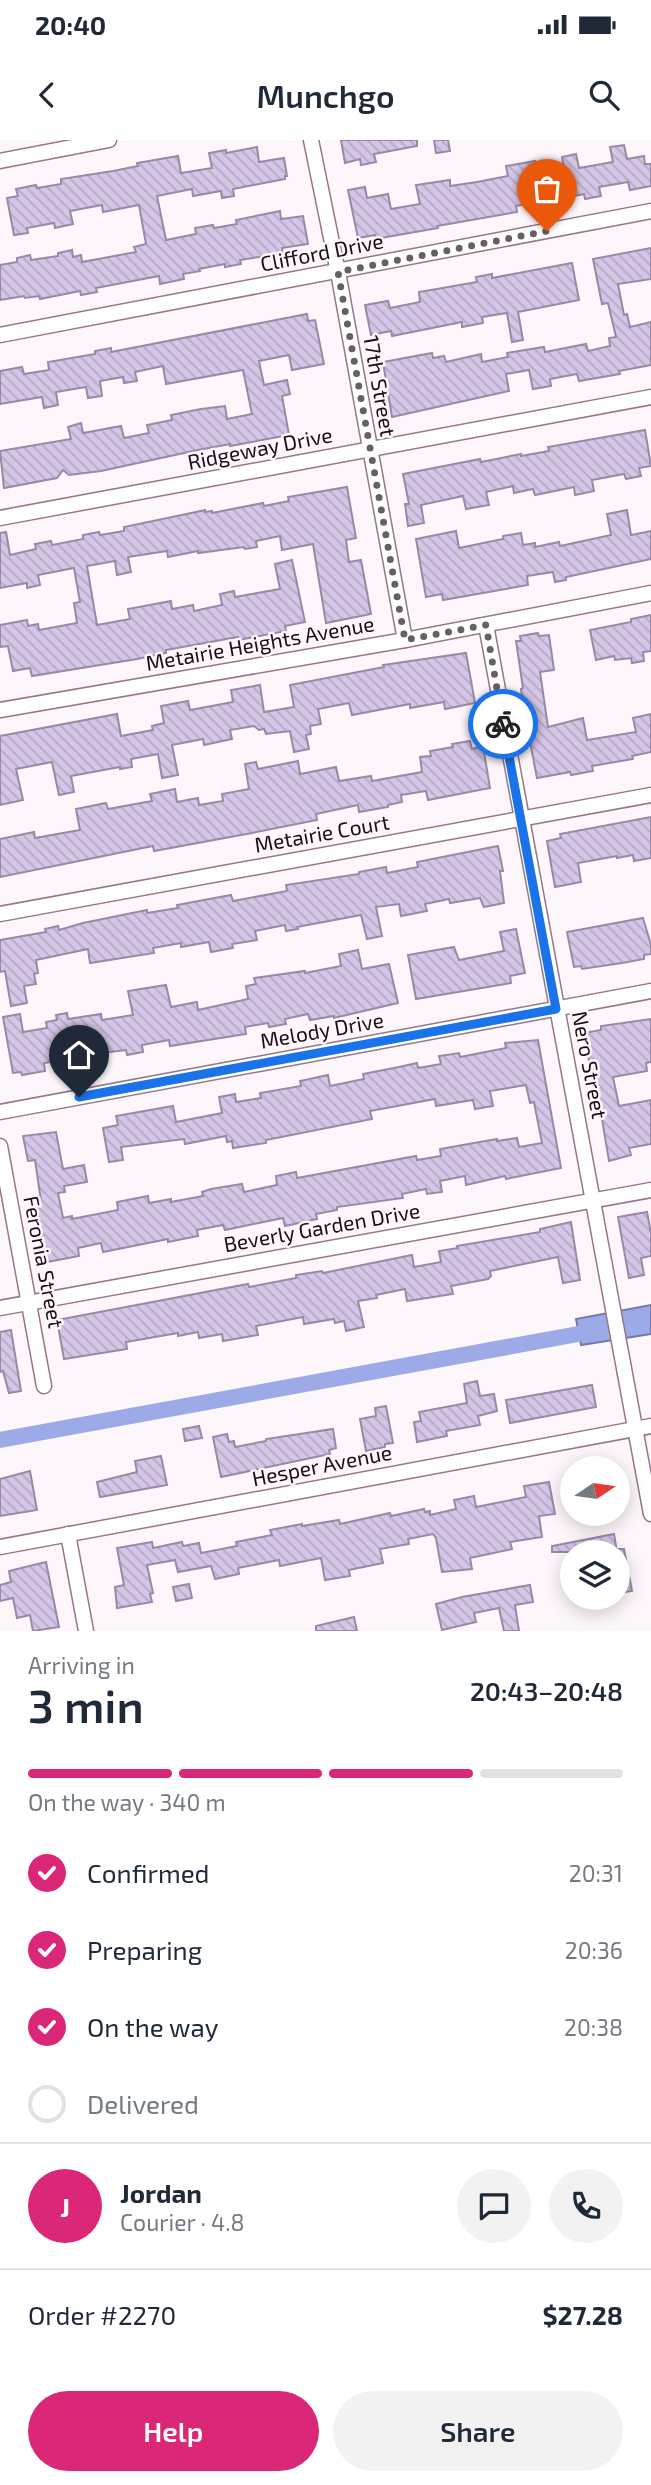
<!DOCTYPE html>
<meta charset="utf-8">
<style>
body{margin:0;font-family:"Exo 2",sans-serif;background:#f2f2f3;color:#1f2937;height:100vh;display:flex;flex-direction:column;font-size:26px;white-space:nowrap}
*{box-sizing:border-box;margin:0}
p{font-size:23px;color:#747a83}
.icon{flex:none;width:38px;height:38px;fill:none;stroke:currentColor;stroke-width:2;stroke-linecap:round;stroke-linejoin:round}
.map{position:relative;height:1491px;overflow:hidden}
.sheet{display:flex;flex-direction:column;background:#fff;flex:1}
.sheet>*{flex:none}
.needle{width:46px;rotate:77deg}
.buttons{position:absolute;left:560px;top:1316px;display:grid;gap:14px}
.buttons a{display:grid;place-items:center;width:70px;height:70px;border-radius:50%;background:#fff;box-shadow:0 4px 18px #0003;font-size:35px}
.pin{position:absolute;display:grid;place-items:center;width:60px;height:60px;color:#fff;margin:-72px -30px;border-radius:50% 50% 50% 0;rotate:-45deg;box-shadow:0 0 7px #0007}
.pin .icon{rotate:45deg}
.courier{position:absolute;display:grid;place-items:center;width:70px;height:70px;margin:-35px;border:5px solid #1a73e8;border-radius:50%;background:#fff;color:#222;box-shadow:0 2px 9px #0007}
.summary em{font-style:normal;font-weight:600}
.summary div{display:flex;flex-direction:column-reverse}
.summary{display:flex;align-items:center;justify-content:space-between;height:119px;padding:0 28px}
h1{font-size:46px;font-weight:600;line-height:52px}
.bar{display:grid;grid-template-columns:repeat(4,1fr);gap:10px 7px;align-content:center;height:84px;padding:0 28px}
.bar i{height:9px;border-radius:5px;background:#e0e1e3}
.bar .selected{background:#db2777}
.bar p{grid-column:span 4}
.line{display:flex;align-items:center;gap:18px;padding:0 28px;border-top:2px solid #e0e1e3}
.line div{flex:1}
.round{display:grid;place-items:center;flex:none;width:74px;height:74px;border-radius:37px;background:#f2f2f3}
ol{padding:0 28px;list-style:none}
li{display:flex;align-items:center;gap:21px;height:77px}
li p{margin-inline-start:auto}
li .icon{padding:7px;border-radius:50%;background:#db2777;color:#fff;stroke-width:4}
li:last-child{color:#747a83}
li i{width:38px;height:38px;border:4px solid #e0e1e3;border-radius:50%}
.cta{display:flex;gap:14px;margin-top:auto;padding:14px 28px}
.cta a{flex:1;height:80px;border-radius:42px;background:#db2777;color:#fff;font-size:28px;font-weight:600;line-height:80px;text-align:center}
.cta a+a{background:#f2f2f3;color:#1f2937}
.status{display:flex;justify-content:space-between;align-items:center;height:49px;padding:0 35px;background:#fff;direction:ltr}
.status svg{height:19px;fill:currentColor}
header{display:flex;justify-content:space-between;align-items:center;height:91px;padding:0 28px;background:#fff;font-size:32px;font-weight:600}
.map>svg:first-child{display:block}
.water{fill:#9caae7;stroke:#747ba8;stroke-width:2}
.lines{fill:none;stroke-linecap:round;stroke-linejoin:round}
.canal{stroke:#9caae7;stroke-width:16}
.building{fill:url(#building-back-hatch);stroke:#9889a8;stroke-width:2}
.street-casing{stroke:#95768a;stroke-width:17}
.street{stroke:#fff;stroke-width:14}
.done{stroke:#685f64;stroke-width:7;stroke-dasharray:0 12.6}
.route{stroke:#1a73e8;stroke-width:9}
.labels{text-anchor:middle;stroke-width:5;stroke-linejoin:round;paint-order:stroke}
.street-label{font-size:21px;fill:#180d14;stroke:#fdf6fa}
</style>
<div class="status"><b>20:40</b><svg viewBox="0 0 49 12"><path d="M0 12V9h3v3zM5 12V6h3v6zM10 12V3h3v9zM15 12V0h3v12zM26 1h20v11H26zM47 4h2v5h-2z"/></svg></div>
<header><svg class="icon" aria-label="back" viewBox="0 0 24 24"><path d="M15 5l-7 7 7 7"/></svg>Munchgo<svg class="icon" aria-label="search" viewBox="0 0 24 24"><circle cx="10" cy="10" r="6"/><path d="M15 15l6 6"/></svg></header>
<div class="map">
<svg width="651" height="1491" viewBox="0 0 651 1491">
<defs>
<pattern id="building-back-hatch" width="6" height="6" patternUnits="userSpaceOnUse" patternTransform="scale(1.75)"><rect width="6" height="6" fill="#d5c5e6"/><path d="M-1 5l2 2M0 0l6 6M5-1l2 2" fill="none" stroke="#b6a8c4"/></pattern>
</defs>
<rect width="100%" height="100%" fill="#fdf6fa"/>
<path class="water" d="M651 1165V1194L581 1205 576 1179Z"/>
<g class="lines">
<path class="canal" d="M0 1300 600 1190"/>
</g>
<g class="building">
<path d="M341 0H417V6L374 14 376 22 361 25 360 19 345 23Z"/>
<path d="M434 0H448L450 11 436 13Z"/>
<path d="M624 5 627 19 644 16 645 24H651V46L630 50 628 42 599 47 601 56 585 59 584 54 560 59 561 64 542 67 540 61 516 66 517 72 437 86 438 88 375 99V95L358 98 348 50 365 47 367 58 388 54 391 69 420 64 416 45 450 40V46L477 42 508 36 506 26 535 21 538 34 564 29 562 17 576 14 579 28 613 22 610 7Z"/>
<path d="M257 7 259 22 284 18 287 36H285V39L233 49 234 56 222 58 221 51 193 56 192 49 157 56 166 100 196 94 195 88 213 85 214 88 237 84 236 80 280 71 281 79 303 76 308 104 282 108 283 116 265 119V116L240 120 241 124 225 127V124L199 129 200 131 183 134 184 139 160 144 159 136 96 148 97 152 81 155 80 151 40 159 39 156 25 158 24 156 0 160V125L17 122V118L30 115 31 120 58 116V113L72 110 73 117 81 115 82 122 136 112 134 107 146 104 139 65 103 72 102 65 70 71 73 84 55 88 54 83 27 88 28 93 14 95 7 58 18 56 16 49 36 45 37 48 61 44V39L113 31 138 26 137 23 178 16 181 33 212 28 209 13 226 10V13Z"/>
<path d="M651 108V139L618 144 624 175 627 174 630 187 651 182V225L619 231 620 234 579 241 577 234 550 239 551 246 533 249 529 230 506 234 509 251 392 277 383 222 432 213 433 218 444 216 446 222 481 214 482 222 508 217 507 213 544 207 545 212 586 204 588 211 610 206 609 198 616 197 608 163 602 164 593 119Z"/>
<path d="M572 123 579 160 518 172 523 200 512 202 507 173 482 177 483 183 462 187V182L392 196 391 191 371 195 365 165 388 161 390 168 420 162 419 152 477 142 476 137 492 134V138Z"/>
<path d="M307 174 308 181 315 180 324 224 292 230 289 215 259 221 264 245 287 240 290 254 282 256 289 295 230 306V304L198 310 101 331 69 335 63 330 57 338 4 348 0 311 71 299 68 287 81 283 83 293 121 286 124 298 149 293 147 285 172 280 171 275 201 269 225 266 227 279 252 274 243 230 166 244 163 226 135 232 137 241 124 243 123 237 100 241 102 256 88 258 86 247 56 252 58 265 44 268 42 257 0 264V231L22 227 24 234 49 230 48 222 95 214V211L111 208V212Z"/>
<path d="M645 290 651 326 639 328 641 336 626 339 624 334 592 340 594 351 575 355 574 347 535 355 533 349 514 353 513 346 486 352 489 365 466 369 463 356 421 365 424 383 408 386 405 364H409L403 334 480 319 481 322 521 314V316L549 311 548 307Z"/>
<path d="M347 347 356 398 346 400 349 422 361 420 371 474 326 483 313 404 282 410 280 396 256 401 257 407 245 409 244 407 198 413V411L168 417 167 411 128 417 131 432 117 435 115 421 87 426 97 485 130 479 128 469 171 461 172 469 193 465 194 471 222 465 220 454 234 451 235 457 280 449 275 424 292 420 305 482 285 486 286 491 238 500V497L166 510V513L137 519 32 536 30 528 13 531 8 506 0 507V485L27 480 28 486 38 484 39 490 77 483 74 463 80 462 74 428 38 435 40 445 27 448V443L0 448V393L6 392 10 415 36 409 35 404 51 401 52 405 83 399V395L99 392 100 395 124 391V387L196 372 205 370V372L212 371V373L263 363 264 366 289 361 288 357Z"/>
<path d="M627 370 631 395 651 391V419L566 437V440L555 442 553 432 527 436 528 445 443 460 442 454 426 457 416 399 456 391 459 408 503 399V396L521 393 523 405 535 403V407L559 402 560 406 611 395 607 374Z"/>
<path d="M651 475V511L643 512 644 521 632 523 631 518 615 520 614 516 596 520 590 490 631 482V479Z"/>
<path d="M538 493 539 496 549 495 554 530 540 532 548 587 583 578 587 600 636 592 633 578 651 574V612L632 616 633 619 592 626 593 631 571 635 570 632 537 638 523 566 521 549 523 548 516 501H521L520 496Z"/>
<path d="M466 513 475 563 445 569 444 562 410 568V564L352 575 349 563 318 569 321 584 310 586 311 594 306 595 309 609 294 612 290 591 266 594 264 589 259 590 254 586 230 590 232 599 204 605 203 599 172 605 178 635 162 638 158 614 131 619 132 627 120 629V627L71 636 74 652 59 655 52 622 16 629 23 660 0 665V596L117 574 121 596 153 590 152 586 164 583 161 566 188 561 190 570 233 562 231 550 260 545 264 572 294 567 290 545 384 527 383 525Z"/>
<path d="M470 601 472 609 483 606 490 648 428 660 426 651 401 655 402 662 388 665V667L359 672 358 665 316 674 317 680 252 693 154 711 153 706 0 737V699L34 692 35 698 80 690 76 669 106 663 108 669 152 661 150 654 175 649 177 662 198 658 199 665 223 661 222 654 249 649 245 624 256 622 258 629 298 621 300 634 336 627 339 641 371 636 372 641 422 632 420 617 431 616 430 611 453 607 452 604Z"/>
<path d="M651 677V718L634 721 633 715 617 718V716L578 723 581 742 555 747 547 701 561 698 560 694Z"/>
<path d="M498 706 503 731H500L504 763 484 767 480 758 450 763 449 759 425 764 427 771 401 776 399 764 376 767 382 796 367 799 361 775 297 787 298 789 286 791 285 785 255 791 257 800 232 804 233 808 211 812 209 802 181 807V803L153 808 154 813 90 823 88 809 36 820 38 833 34 834 36 844 24 846 27 863 11 866 5 831 0 832V800L46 792 45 789 58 786 59 790 83 783 147 770V773L178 768 177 765 231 755 233 761 287 751 286 745 359 734V732L386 727 387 733 418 727 417 722Z"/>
<path d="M643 778 651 805V814L644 815V819L622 823 582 829 581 826 574 827 567 792Z"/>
<path d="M516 789 525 833 510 836 511 843 416 859 408 815 454 807 459 820 504 811 500 792Z"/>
<path d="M358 810 362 829 389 824 398 863 334 878V876L310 880 308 874 285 879 286 884 269 887 268 883 245 887 246 894 170 906 169 900 142 905 143 912 127 915 126 910 101 913V918L69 923 68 919 44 923 45 931 22 935 21 932 13 933 3 877 20 874 23 892 47 888 46 882 57 880 56 875 67 873 68 879 101 874 102 880 133 875 128 851 166 845 171 867 197 862 198 870 248 859 246 846 256 844 254 838 305 831V833L341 826 339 814Z"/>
<path d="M651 879V922L646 923 647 931 613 937 619 966 651 960V1004L629 1008 631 1015 609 1021 597 949 596 950 590 926 584 893 601 890V886Z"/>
<path d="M538 900 561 1028 506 1039 505 1036 466 1045 465 1036 440 1041 442 1052 427 1054 426 1049 402 1054 403 1058 337 1067V1070L316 1074 317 1079 285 1086 283 1078 225 1090 223 1085 197 1090 198 1096 168 1102V1099L103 1112 101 1103 78 1108 79 1116 47 1122 36 1062 41 1061 35 1020 28 1021 23 996 56 992 63 1029 84 1025 87 1042 64 1046 65 1052 58 1053 63 1078 72 1076V1079L118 1070 117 1062 148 1056 149 1063 171 1059V1062L203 1056 202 1052 211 1049 242 1044 244 1052 277 1045 276 1036 296 1032 297 1038 416 1016 417 1020 441 1016 440 1009 497 999V1001L517 998 519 1007 542 1003 534 962 530 963 526 945 490 951 493 966 475 969 473 960 436 966 435 959 370 971 372 979 266 1000V1003L233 1008 232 1001 227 1002 226 996 185 1004 184 999 121 1007 123 1020 109 1022 103 988 118 985 116 976 173 966 176 982 222 973 219 957 235 954 236 962 261 958 260 953 301 946 300 941 328 935 330 946 364 939 363 934 399 927 417 923 418 928 441 924 439 916 459 913 460 917 506 908 505 903Z"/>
<path d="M647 1072 651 1093V1116L641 1118 644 1135 629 1138 618 1077Z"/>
<path d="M571 1082 580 1140 563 1143 558 1117 490 1131 491 1136 488 1139 451 1146 453 1154 407 1161 405 1149 376 1155 377 1158 358 1161 364 1187 346 1191 344 1181 335 1183 334 1179 304 1184 303 1177 256 1186 258 1195 223 1201 222 1194 199 1198 198 1192 178 1196V1193L126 1202 127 1209 64 1219 57 1180 248 1144 249 1147 296 1138V1135L322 1131 323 1133 412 1115 414 1127 441 1122 439 1111 458 1108 457 1106 540 1092V1089Z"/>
<path d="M11 1190 21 1251 9 1253 3 1231 0 1232V1192Z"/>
<path d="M477 1241 480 1256 494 1254 497 1271 478 1276 480 1285 446 1291 447 1296 417 1302 414 1282 421 1281 419 1272 467 1263 464 1244Z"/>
<path d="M592 1245 596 1267 510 1283 506 1260Z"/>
<path d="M386 1266 393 1303 385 1304V1307L366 1311 360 1279 376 1276 375 1268Z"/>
<path d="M199 1286 202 1298 185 1301 183 1289Z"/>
<path d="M333 1289 336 1308 329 1310 330 1314 221 1337 213 1297 227 1294 229 1302 234 1301 235 1307 266 1301V1299Z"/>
<path d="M161 1316 167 1345 100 1357 97 1342 137 1332 135 1321Z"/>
<path d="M30 1331 37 1370 0 1376V1339Z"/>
<path d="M549 1342 555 1374 539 1376 542 1397 510 1402 512 1409 470 1418 472 1429 442 1432 436 1398 433 1394 408 1399 409 1404 380 1409 383 1423 349 1430 350 1436 325 1440 321 1418 280 1426 279 1420 238 1428 239 1434 215 1439 211 1426 178 1432 175 1420 147 1425 153 1453 150 1454 152 1462 117 1468 115 1447 124 1445 117 1408 152 1402 153 1408 182 1402 183 1406 199 1403 201 1413 237 1406 236 1402 272 1395 270 1390 302 1384V1386L339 1380 340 1384 390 1373 391 1376 424 1369 425 1372 430 1371V1375L456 1369 454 1360 474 1356 476 1367 526 1357 524 1346Z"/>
<path d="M614 1394 617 1412H552V1406Z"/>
<path d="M618 1409H624L632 1451 618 1453Z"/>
<path d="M46 1422 59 1487 33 1491 30 1475 17 1478 13 1458 0 1461V1445L11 1442 9 1431Z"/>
<path d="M189 1444 192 1458 176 1461 173 1447Z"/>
<path d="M530 1445 533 1462 515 1465 519 1491H504L499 1468 474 1473 476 1482 442 1490 436 1464 462 1457Z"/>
<path d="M354 1477 357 1491H316V1486Z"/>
</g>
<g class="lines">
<g class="street-casing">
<g id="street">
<path d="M311 0 338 132 405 500"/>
<path d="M0 21 109 0"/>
<path d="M0 195 651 71"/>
<path d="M0 378 651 257"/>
<path d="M486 485 651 1374"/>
<path d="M0 570 405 500 651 453"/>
<path d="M0 774 651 655"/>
<path d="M0 972 651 851"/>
<path d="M0 1006 44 1246"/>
<path d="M0 1168 651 1050"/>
<path d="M68 1394 86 1491"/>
<path d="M0 1407 651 1286"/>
</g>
</g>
<use href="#street" class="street"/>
</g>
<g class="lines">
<path class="done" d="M503 584 486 485 405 500 338 132 547 91"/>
<path class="route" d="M79 957 556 869 503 584"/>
</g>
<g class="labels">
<g class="street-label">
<text transform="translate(322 113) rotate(-11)" y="7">Clifford Drive</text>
<text transform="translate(379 246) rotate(80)" y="7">17th Street</text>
<text transform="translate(260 309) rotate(-11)" y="7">Ridgeway Drive</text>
<text transform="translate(260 504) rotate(-10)" y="7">Metairie Heights Avenue</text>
<text transform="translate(322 694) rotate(-10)" y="7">Metairie Court</text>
<text transform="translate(322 891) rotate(-10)" y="7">Melody Drive</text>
<text transform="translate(589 925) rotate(79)" y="7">Nero Street</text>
<text transform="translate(322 1088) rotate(-10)" y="7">Beverly Garden Drive</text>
<text transform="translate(43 1122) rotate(79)" y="7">Feronia Street</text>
<text transform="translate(322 1326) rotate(-11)" y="7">Hesper Avenue</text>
</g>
</g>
</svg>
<div class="buttons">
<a><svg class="needle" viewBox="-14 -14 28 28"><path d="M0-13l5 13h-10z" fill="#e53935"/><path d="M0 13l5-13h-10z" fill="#747a83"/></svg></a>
<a><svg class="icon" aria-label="layers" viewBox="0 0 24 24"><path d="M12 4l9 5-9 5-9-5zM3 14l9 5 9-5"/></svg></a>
</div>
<div class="pin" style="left:547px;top:91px;background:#ea580c"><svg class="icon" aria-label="bag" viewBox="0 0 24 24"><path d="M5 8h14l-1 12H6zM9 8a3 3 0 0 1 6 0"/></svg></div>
<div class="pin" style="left:79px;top:957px;background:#1f2937"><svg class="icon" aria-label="home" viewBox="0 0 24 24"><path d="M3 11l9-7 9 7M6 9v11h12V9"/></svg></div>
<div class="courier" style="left:503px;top:584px"><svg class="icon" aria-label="bike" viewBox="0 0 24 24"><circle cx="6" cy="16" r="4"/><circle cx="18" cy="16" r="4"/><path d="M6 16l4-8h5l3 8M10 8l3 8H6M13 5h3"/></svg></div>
</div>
<section class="sheet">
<div class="summary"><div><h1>3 min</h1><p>Arriving in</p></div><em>20:43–20:48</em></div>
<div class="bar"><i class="selected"></i><i class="selected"></i><i class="selected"></i><i></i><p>On the way · 340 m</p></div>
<ol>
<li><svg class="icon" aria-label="check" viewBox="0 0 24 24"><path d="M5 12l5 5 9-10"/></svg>Confirmed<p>20:31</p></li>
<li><svg class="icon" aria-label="check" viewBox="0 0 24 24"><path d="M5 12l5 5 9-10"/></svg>Preparing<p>20:36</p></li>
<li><svg class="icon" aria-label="check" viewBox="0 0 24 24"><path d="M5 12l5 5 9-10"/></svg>On the way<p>20:38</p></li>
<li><i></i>Delivered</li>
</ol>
<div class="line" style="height:126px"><b class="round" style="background:#db2777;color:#fff">J</b><div><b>Jordan</b><p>Courier · 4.8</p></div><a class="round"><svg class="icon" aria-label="chat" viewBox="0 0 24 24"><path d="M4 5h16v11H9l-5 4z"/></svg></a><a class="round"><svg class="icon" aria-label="phone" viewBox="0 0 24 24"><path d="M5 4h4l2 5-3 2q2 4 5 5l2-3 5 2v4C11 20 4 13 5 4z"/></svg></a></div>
<div class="line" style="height:91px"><div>Order #2270</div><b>$27.28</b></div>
<div class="cta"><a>Help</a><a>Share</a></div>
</section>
